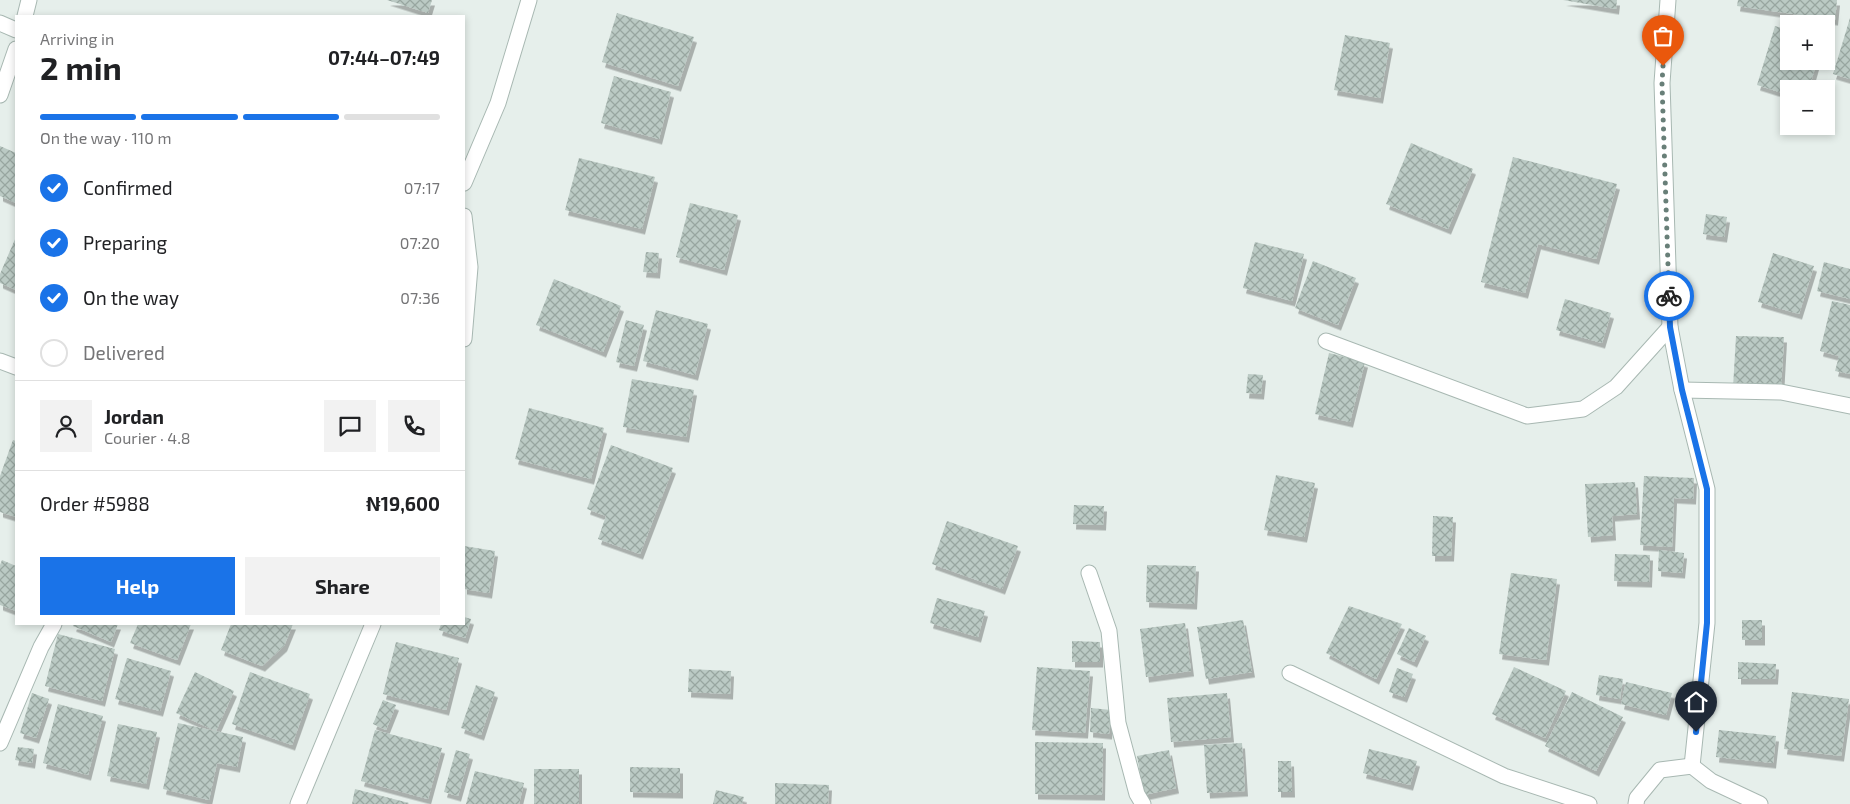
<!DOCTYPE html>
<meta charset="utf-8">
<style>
body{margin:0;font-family:"Exo 2",sans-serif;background:#f2f2f2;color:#202124;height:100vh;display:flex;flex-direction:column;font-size:19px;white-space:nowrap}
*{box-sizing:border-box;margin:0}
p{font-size:16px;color:#757577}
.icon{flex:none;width:28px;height:28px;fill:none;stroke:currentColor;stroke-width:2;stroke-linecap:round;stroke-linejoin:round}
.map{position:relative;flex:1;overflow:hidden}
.details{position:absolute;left:15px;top:15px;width:450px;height:610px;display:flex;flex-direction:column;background:#fff;border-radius:0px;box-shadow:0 2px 8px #0003}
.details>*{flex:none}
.fabs{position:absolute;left:1780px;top:15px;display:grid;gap:10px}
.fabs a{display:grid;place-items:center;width:55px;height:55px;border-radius:0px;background:#fff;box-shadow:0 2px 8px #0003;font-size:25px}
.pin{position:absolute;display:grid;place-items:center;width:42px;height:42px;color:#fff;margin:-51px -21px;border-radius:50% 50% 50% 0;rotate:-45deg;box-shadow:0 0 5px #0007}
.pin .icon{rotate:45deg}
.courier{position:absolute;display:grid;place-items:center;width:50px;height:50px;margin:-25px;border:4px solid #1a73e8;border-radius:50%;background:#fff;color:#222;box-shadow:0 1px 6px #0007}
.overview em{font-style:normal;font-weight:700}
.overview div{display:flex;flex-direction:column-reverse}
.overview{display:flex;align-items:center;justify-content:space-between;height:85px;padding:0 25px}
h1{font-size:32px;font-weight:700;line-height:38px}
.bar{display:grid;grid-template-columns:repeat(4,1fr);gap:8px 5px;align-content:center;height:60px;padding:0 25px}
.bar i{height:6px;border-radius:4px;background:#e0e0e0}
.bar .current{background:#1a73e8}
.bar p{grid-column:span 4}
.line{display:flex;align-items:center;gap:12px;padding:0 25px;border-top:1px solid #e0e0e0}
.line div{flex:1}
.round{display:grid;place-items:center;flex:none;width:52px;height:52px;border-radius:0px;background:#f2f2f2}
ol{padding:0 25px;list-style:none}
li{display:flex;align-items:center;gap:15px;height:55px}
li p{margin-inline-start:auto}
li .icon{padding:5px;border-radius:50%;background:#1a73e8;color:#fff;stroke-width:4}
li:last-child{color:#757577}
li i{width:28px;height:28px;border:2px solid #e0e0e0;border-radius:50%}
.button{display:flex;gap:10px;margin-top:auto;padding:10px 25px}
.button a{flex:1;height:58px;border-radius:0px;background:#1a73e8;color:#fff;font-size:20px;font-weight:700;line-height:58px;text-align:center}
.button a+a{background:#f2f2f2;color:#202124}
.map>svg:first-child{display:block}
.building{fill:url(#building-cross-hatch);filter:url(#shadow)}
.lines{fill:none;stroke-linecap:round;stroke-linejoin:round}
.minor-casing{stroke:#a8b8b2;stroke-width:17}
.minor{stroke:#fff;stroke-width:15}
.done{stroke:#687f78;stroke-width:5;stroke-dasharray:0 9}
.route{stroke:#1a73e8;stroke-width:6}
</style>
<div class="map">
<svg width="1850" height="804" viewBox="0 0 1850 804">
<defs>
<pattern id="building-cross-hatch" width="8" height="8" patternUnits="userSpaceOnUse" patternTransform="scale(1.25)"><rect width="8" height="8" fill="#bbcac4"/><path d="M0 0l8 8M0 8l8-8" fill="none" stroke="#98a6a0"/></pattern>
<filter id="shadow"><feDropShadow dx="3" dy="5.5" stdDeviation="0" flood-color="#0004"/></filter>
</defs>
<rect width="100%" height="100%" fill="#e6efeb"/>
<g class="building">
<path d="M387 0H432L428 13Z"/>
<path d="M1563 0H1617L1616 9Z"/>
<path d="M1738 0H1837L1835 20 1737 6Z"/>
<path d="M617 13 694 37 678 86 602 62Z"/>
<path d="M1850 18V79L1833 74Z"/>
<path d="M1775 26 1789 30V61H1817L1809 89H1789V95L1757 85Z"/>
<path d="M1345 35 1390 43 1380 98 1334 90Z"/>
<path d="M614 76 671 92 659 139 601 123Z"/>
<path d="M1411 143 1473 169 1448 229 1386 204Z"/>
<path d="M0 146 16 153V203L0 196Z"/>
<path d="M1513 157 1617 184 1596 259 1538 244 1525 293 1481 282Z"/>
<path d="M579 158 655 177 642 229 565 210Z"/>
<path d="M690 203 738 215 724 270 676 257Z"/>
<path d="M1706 214 1727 217 1724 237 1703 234Z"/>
<path d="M16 237V290L0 283V274Z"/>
<path d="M1255 242 1304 254 1292 301 1243 288Z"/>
<path d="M646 252 659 253 657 273 643 272Z"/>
<path d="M1773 253 1814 266 1799 314 1758 302Z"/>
<path d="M1313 261 1356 278 1338 325 1295 308Z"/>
<path d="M1824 262 1850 269V299L1817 291Z"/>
<path d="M554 279 621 306 603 352 536 325Z"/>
<path d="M1565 299 1611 313 1602 343 1556 330Z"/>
<path d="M1832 301 1850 305V374L1835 371 1839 356 1820 351Z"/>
<path d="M656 310 708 324 695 375 643 361Z"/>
<path d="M626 320 644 325 634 366 616 362Z"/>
<path d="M1736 336 1784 337 1781 390 1733 388Z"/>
<path d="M1329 353 1365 362 1350 422 1315 414Z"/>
<path d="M1248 374 1263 375 1261 394 1246 393Z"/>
<path d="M632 379 694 390 686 437 623 427Z"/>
<path d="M529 408 604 428 591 479 515 459Z"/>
<path d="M13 440 16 441V517L0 512V476Z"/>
<path d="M611 445 673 468 640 554 598 539 606 516 587 509Z"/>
<path d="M1276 475 1315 483 1304 537 1264 530Z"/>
<path d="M1644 476 1694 478 1693 499 1674 498 1672 547 1640 545Z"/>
<path d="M1635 482 1637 514 1612 516 1613 535 1588 537 1585 484Z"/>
<path d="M1074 505 1104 506 1103 525 1073 524Z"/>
<path d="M1433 516 1453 517 1451 556H1432Z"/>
<path d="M947 521 1018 546 1002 589 932 564Z"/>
<path d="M464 546 495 551 489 593 464 589Z"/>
<path d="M1659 550 1684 553 1682 573 1658 571Z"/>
<path d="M1615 554 1650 555 1649 582 1614 581Z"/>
<path d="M2 560 16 566V611L0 605V565Z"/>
<path d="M1147 565 1196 566 1194 604 1146 602Z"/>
<path d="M1511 573 1557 579 1546 660 1499 654Z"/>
<path d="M937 598 985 611 978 637 930 623Z"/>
<path d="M1349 606 1402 624 1376 679 1326 653Z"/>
<path d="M464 617 471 619 465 638 439 630 441 624H464Z"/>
<path d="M1243 620 1252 672 1206 679 1197 627Z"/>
<rect x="1742" y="620" width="20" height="20"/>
<path d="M1185 623 1191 671 1146 677 1140 629Z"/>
<path d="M74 624H118L111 642 73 626Z"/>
<path d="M138 624H191L177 660 130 643Z"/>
<path d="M231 624H293L284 646 262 666 221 650Z"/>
<path d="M1409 628 1426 636 1414 662 1397 654Z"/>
<path d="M58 634 115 649 102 701 45 686Z"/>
<path d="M1072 641 1100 642V662H1072Z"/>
<path d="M396 642 459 658 446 710 383 694Z"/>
<path d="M127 658 171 671 160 711 115 699Z"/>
<path d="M1738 662 1776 664 1775 679H1738Z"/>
<path d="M1037 667 1090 671 1085 733 1032 730Z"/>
<path d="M1514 667 1566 691 1545 738 1492 714Z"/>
<path d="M1397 668 1413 674 1404 697 1389 692Z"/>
<path d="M689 669 731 671 730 694 688 692Z"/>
<path d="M195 672 234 691 216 731 176 713Z"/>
<path d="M250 672 310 694 292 745 232 724Z"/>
<path d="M1599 675 1623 679 1620 699 1596 695Z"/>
<path d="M1626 682 1672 693 1666 715 1621 704Z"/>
<path d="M476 685 495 692 481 735 461 728Z"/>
<path d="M1572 692 1623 717 1596 771 1545 746Z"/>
<path d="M1792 692 1849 699 1841 756 1784 749Z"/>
<path d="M32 693 49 699 36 738 20 733Z"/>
<path d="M1227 693 1231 737 1171 742 1167 698Z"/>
<path d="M383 700 396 705 386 730 373 724Z"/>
<path d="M58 704 103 716 88 775 43 763Z"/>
<path d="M1091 708 1111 710 1109 734 1090 732Z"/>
<path d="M178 723 243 737 237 767 217 763 209 800 163 789Z"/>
<path d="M118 724 157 732 146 784 107 776Z"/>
<path d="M375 730 442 748 428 799 361 781Z"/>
<path d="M1719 730 1776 736 1773 763 1716 757Z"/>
<path d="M1035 742 1103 743 1102 795 1035 794Z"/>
<path d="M1242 743 1245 791 1207 793 1204 745Z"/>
<path d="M18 747 34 749 32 763 15 760Z"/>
<path d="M1369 749 1417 761 1410 785 1363 773Z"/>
<path d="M456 750 470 754 458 796 444 792Z"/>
<path d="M1169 750 1176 788 1144 795 1137 756Z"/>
<path d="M1278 761H1291L1292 792H1278Z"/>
<path d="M630 767 680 768V793L630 792Z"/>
<rect x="534" y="769" width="45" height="35"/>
<path d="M475 771 524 783 519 804H466Z"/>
<path d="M775 783 829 785 828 804H775Z"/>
<path d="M355 789 409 803 408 804H352Z"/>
<path d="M716 790 744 797 742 804H713Z"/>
</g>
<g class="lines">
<g class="minor-casing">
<g id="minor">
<path d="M1668 0 1662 83 1670 327 1682 390 1707 489V623L1692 766"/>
<path d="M25 16 29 0"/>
<path d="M0 23 16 30"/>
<path d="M0 95 16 49"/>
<path d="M464 183 498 103 529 0"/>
<path d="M464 216 470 267 464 339"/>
<path d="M1326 341 1527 416 1583 409 1616 387 1670 327"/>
<path d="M0 361 16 367"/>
<path d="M1682 390 1781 392 1850 406"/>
<path d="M1089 573 1109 631 1118 723 1137 794 1143 804"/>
<path d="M1290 673 1504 776 1589 804"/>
<path d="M0 743 41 647 54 624"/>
<path d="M298 804 373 624"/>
<path d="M1636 804 1637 798 1660 770 1692 766 1711 781 1760 804"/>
</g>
</g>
<use href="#minor" class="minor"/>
</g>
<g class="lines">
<path class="done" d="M1663 66 1662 83 1669 296"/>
<path class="route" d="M1669 296 1670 327 1682 390 1707 489V623L1696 732"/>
</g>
</svg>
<div class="fabs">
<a>+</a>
<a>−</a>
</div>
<div class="pin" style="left:1663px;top:66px;background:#ea580c"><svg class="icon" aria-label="bag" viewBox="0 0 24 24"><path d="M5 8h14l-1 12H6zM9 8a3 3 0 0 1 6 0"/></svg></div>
<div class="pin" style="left:1696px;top:732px;background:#1f2937"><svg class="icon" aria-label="home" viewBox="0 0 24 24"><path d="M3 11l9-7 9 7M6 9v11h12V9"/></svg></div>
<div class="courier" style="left:1669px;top:296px"><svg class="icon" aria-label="bike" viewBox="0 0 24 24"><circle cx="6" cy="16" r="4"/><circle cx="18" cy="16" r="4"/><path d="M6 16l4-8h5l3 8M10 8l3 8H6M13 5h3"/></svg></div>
<section class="details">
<div class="overview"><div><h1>2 min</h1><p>Arriving in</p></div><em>07:44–07:49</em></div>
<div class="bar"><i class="current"></i><i class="current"></i><i class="current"></i><i></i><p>On the way · 110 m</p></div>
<ol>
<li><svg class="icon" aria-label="check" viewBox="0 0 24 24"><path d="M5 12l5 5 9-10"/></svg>Confirmed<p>07:17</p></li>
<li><svg class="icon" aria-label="check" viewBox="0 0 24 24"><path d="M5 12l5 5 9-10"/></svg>Preparing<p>07:20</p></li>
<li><svg class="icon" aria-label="check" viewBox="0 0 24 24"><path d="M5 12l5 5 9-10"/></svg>On the way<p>07:36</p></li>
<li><i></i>Delivered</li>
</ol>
<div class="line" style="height:90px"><a class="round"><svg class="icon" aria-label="person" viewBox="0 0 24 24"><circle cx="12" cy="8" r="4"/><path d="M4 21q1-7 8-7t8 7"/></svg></a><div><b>Jordan</b><p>Courier · 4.8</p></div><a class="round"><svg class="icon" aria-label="chat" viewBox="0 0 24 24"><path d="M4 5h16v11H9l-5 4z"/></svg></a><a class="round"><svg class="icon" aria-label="phone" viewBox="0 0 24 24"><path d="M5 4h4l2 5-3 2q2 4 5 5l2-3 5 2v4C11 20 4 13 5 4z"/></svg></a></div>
<div class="line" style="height:65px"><div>Order #5988</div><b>₦19,600</b></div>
<div class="button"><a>Help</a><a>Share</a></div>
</section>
</div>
